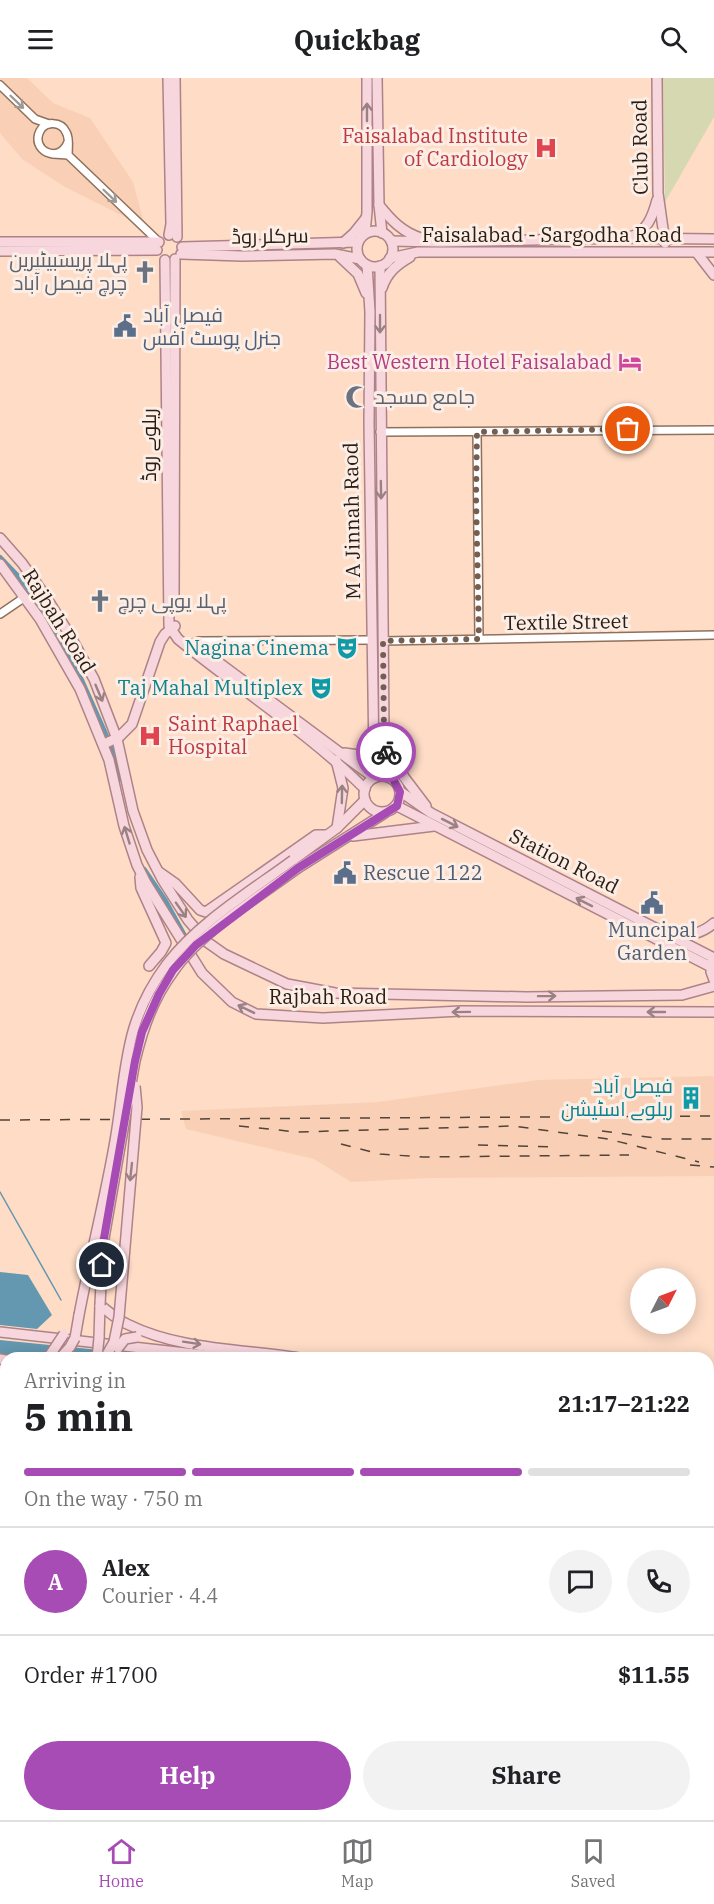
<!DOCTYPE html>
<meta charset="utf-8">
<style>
body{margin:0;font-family:"IBM Plex Serif",Cairo,serif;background:#f2f2f2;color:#202124;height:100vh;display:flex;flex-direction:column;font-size:22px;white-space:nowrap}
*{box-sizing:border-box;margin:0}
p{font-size:20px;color:#757577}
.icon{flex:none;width:33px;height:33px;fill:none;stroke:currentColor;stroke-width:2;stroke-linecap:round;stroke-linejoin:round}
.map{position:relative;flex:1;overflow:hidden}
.details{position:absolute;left:0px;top:1274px;width:714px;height:470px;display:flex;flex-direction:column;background:#fff;border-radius:18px 18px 0 0;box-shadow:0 3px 15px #0003}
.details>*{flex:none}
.needle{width:39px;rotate:48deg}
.fabs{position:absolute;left:630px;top:1190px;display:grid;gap:12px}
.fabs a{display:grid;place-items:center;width:66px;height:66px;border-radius:50%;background:#fff;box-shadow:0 3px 15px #0003;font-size:30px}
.pin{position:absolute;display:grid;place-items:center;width:51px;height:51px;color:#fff;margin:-26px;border:3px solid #fff;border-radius:50%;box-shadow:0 2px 6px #0007}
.courier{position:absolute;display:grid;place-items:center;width:60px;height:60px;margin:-30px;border:4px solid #a74bb5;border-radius:50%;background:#fff;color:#222;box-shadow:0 2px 8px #0007}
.overview em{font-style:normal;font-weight:700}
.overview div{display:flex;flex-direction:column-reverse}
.overview{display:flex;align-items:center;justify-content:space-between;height:102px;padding:0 24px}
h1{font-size:39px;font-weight:700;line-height:45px}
.bar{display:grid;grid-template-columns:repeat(4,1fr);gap:9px 6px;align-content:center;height:72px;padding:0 24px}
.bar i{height:8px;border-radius:4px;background:#e0e0e0}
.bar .on{background:#a74bb5}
.bar p{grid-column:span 4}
.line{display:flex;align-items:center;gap:15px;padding:0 24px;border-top:2px solid #e0e0e0}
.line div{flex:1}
.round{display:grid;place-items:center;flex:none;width:63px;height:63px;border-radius:32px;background:#f2f2f2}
.cta{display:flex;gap:12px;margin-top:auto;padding:12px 24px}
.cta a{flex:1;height:69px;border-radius:36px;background:#a74bb5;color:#fff;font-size:24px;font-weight:700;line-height:69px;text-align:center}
.cta a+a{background:#f2f2f2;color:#202124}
header{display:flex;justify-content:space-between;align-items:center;height:78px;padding:0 24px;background:#fff;font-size:27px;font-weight:700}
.menu{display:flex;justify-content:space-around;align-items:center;height:84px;border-top:2px solid #e0e0e0;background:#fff;font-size:16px;color:#757577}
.menu a{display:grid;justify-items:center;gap:3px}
.menu .on{color:#a74bb5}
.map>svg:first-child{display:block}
.built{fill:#f9d0b6}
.green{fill:#d5d8b0}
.water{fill:#6498b0}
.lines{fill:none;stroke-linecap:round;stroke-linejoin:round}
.stream{stroke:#6498b0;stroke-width:1.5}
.canal{stroke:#6498b0;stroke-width:6}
.minor-casing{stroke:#8e705c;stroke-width:10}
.major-casing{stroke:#ad8388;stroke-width:12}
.minor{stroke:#fff;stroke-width:7}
.major{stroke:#f8d6dd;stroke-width:9}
.rail{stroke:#524237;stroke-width:1.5;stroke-dasharray:10 10;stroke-linecap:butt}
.major-bridge-casing{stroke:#ad8388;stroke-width:12;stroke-linecap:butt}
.major-bridge{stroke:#f8d6dd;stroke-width:9}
.oneway{stroke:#9e9995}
.oneway2{stroke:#9a8283}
.done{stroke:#735f52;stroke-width:6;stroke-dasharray:0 10.8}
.route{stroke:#a74bb5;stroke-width:8}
.labels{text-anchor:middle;stroke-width:6;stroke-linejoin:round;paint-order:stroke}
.health-label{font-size:20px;fill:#be3a42;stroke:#fcede5;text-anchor:end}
.street-label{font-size:20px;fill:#281c14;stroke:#fcede5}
.worship-label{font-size:20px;fill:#5b616d;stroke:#fcede5;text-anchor:start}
.service-label{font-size:20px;fill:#4e5e75;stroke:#fcede5;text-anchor:start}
.hotel-label{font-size:20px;fill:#b23c85;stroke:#fcede5;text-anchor:end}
.culture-label{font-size:20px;fill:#0d838f;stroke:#fcede5;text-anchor:end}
</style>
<header><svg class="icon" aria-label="menu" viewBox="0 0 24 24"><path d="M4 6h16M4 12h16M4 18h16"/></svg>Quickbag<svg class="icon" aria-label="search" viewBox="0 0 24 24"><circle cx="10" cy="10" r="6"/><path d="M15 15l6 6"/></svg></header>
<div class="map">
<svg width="714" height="1742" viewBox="0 0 714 1742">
<rect width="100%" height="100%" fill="#fedcc6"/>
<g class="built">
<path d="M0 0H27L53 25 90 40 133 104 145 149 65 109 22 81 0 55Z"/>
<path d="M712 998 714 999V1098L429 1100 351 1104 314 1081 186 1051 181 1033 378 1024 538 1002Z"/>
</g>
<g class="green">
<path d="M663 0H714V39L665 124Z"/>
<path d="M708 1679H714V1742H699V1737H708Z"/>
<rect x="506" y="1737" width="65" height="5"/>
</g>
<g class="water">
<path d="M0 1194 28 1197 52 1237 37 1251 0 1247Z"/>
<path d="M0 1262 169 1279 0 1278Z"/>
</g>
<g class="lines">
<path class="stream" d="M0 1114 61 1222"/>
<g class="canal">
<path d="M0 480 27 508 81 602 106 658 114 680 118 702"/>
<path d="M144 792 165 823 188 865"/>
</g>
<g class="minor-casing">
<g id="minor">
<path d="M0 7 35 41 49 46"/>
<path d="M68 64C59 87 30 72 40 53 45 43 61 43 66 54 70 60 68 70 68 77"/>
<path d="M53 76 68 77 159 164"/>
<path d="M380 354 714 352"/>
<path d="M477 354 479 561"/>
<path d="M0 536 25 519"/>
<path d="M383 563 714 557"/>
<path d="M193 565 199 563 372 562"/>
<path d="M0 1713H6"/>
</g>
</g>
<g class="major-casing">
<g id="major">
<path d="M168 0 171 146 169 157"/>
<path d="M175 0 177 159"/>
<path d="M377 0 379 127 382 155"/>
<path d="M657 0 658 115 665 165"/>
<path d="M379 127C391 142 402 154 421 160"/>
<circle cx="375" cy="171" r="18"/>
<path d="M365 155 367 134V0"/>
<path d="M629 159C647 155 653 137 657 122"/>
<path d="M391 163 441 164 624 160 714 161"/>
<path d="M0 164H159"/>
<path d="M343 165 354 155 366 140"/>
<path d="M182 169 358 164"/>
<path d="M0 173 157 172"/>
<path d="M697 175 714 197"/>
<path d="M181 176 242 178 335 176 360 181"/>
<path d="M340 179 358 196 366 215"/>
<path d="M390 180 418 174H714"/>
<path d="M165 182 169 548 178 561C240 612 308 654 365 711"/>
<path d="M367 187 370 234 369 344 374 681 377 698"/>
<path d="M380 188 384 655 393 701"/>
<path d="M382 210C387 195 396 187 410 179"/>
<path d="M0 460 22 485 44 516 68 554 94 601 117 661 133 733 147 772 162 801 188 842 207 864 224 876 287 906 335 915 527 919 682 917 714 908"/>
<path d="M0 486 40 541 80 611 109 682 124 748 137 787 146 805 202 895 232 924 256 936 323 940 461 933 714 934"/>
<path d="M174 518 175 181"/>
<path d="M198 569 374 700"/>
<path d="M104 666 119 659 132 646 160 564 165 556 175 548"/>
<path d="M391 671 404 699 426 728"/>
<path d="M344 675 359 677 374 669"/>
<path d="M336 682 343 710 337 750"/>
<circle cx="382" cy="716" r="18"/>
<path d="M401 714 431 735 714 880"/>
<path d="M397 728 711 889"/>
<path d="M353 758 434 748"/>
<path d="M293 782 337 750 365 722"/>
<path d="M298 790 385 735"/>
<path d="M159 794 176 806 200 832 206 834 316 757H326"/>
<path d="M140 799 141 810 166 865 161 874 149 888"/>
<path d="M673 857C689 858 701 856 714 845"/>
<path d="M712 884 711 894 714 902"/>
<path d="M100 1227C109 1234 117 1242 127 1246 179 1272 242 1271 299 1280"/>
<path d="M0 1254 230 1280"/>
<path d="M75 1260 79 1237"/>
<path d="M99 1260 100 1227"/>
<path d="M0 1281 6 1282"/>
<path d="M0 1292 6 1293"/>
<path d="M0 1308 6 1309"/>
<path d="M708 1338 714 1339"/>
<path d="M708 1379 714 1380"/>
<path d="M148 1737V1742"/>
<path d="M157 1737V1742"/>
</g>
</g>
<use href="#minor" class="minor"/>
<use href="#major" class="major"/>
<g class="rail">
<path d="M0 1042 714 1038"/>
<path d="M239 1048 297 1054 513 1048 608 1061 699 1084"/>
<path d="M602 1053 663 1061H714"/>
<path d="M341 1066 380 1076 423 1079 629 1077"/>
<path d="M478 1067 557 1069"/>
<path d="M690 1087 714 1089"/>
</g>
<g class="major-bridge-casing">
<g id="major-bridge">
<path d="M100 1227 103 1166 135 983C143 950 153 921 173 894 199 855 260 818 298 790"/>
<path d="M79 1237C90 1179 105 1121 115 1063 127 994 122 946 167 886 198 845 251 813 293 782"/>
<path d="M118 1270 125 1261 137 1259"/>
<path d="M48 1280 64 1256"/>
<path d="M60 1280 70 1269 75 1260"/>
<path d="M97 1280 99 1260"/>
<path d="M105 1280 114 1264 119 1239 137 1029 135 1008"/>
</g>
</g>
<use href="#major-bridge" class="major-bridge"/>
</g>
<defs><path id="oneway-shaft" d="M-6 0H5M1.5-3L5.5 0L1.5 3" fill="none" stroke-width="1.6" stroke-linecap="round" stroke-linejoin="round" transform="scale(1.5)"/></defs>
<g class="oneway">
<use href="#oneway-shaft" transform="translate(17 24) rotate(44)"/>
<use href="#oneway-shaft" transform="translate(110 118) rotate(44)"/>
</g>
<g class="oneway2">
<use href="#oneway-shaft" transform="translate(367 34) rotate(-90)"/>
<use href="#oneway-shaft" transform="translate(380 246) rotate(90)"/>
<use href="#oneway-shaft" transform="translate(381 412) rotate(89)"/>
<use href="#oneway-shaft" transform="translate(99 615) rotate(67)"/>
<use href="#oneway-shaft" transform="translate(342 716) rotate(-89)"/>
<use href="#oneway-shaft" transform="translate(450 745) rotate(27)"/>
<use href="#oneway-shaft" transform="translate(127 757) rotate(-107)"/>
<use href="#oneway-shaft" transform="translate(584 824) rotate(-153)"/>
<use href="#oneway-shaft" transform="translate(181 832) rotate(55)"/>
<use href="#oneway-shaft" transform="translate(547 918) rotate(-1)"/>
<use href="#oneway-shaft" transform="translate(246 931) rotate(-154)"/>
<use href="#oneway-shaft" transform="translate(461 934) rotate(179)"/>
<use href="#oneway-shaft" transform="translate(656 934) rotate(-180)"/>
<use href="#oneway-shaft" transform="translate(131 1094) rotate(96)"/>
<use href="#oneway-shaft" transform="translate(192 1265) rotate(9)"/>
</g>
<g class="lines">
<path class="done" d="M386 674 384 655 383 563 479 561 476 419 477 354 628 351"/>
<path class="route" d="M102 1187 103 1166 135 983 142 954 159 916 173 892 196 867 298 790 397 728 400 714 393 701 386 674"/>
</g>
<defs>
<g id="hospital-bare" transform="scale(1.8)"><path d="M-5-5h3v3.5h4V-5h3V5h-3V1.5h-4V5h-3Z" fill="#e0444e" stroke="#fcede5" stroke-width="2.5" paint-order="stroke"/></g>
<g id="church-bare" transform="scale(1.8)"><path d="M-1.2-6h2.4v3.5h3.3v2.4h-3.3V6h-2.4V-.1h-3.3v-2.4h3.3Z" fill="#6b7280" stroke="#fcede5" stroke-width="2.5" paint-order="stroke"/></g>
<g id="civic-bare" transform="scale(1.8)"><path d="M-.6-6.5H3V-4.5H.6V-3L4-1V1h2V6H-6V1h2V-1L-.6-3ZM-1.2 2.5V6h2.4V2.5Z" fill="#5c6f8a" stroke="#fcede5" stroke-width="2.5" paint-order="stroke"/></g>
<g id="hotel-bare" transform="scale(1.8)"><path d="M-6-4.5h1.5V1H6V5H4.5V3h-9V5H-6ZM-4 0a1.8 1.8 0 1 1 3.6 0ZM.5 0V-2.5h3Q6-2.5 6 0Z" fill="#d1479c" stroke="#fcede5" stroke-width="2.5" paint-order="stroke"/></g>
<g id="mosque-bare" transform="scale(1.8)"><path d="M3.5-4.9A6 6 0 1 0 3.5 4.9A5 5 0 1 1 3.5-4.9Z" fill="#6b7280" stroke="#fcede5" stroke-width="2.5" paint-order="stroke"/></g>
<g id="theatre-bare" transform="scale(1.8)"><path d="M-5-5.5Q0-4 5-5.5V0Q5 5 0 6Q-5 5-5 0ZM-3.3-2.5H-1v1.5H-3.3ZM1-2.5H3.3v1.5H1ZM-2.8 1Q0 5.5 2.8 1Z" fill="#0f9aa8" stroke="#fcede5" stroke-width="2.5" paint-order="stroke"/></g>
<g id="building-bare" transform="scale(1.8)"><path d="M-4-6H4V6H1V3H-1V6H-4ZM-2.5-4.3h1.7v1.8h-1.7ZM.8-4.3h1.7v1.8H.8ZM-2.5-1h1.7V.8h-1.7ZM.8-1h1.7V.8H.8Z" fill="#0f9aa8" stroke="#fcede5" stroke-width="2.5" paint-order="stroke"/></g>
</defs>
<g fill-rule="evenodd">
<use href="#hospital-bare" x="546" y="70"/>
<use href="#church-bare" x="145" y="194"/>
<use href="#civic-bare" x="125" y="248"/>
<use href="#hotel-bare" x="630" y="284"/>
<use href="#mosque-bare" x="357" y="319"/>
<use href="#church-bare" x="100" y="523"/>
<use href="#theatre-bare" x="347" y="570"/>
<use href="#theatre-bare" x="321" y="610"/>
<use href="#hospital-bare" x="150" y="658"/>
<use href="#civic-bare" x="345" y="795"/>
<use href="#civic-bare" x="652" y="825"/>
<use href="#building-bare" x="691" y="1020"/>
</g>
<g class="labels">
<g class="health-label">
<text x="528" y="65">Faisalabad Institute<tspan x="528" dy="23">of Cardiology</tspan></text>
<text x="168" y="653" text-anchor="start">Saint Raphael<tspan x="168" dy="23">Hospital</tspan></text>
</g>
<g class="street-label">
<text transform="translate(640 69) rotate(-91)" y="7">Club Road</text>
<text x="552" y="164">Faisalabad - Sargodha Road</text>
<text transform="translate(270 158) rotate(-1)" y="7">سرکلر روڈ</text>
<text transform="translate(149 367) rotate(-90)" y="7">ریلوے روڈ</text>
<text transform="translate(352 443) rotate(-91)" y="7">M A Jinnah Raod</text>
<text transform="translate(59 543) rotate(58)" y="7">Rajbah Road</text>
<text transform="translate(566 544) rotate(-1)" y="7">Textile Street</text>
<text transform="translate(564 783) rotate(27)" y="7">Station Road</text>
<text x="328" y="926">Rajbah Road</text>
</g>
<g class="worship-label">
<text x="127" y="189" text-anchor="end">پہلا پریسبیٹیرین<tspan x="127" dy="23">چرچ فیصل آباد</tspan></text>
<text x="375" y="326">جامع مسجد</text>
<text x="118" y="530">پہلا یوپی چرچ</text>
</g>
<g class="service-label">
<text x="143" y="244">فیصل آباد<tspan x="143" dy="23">جنرل پوسٹ آفس</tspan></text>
<text x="363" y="802">Rescue 1122</text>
<text x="652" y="859" text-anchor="middle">Muncipal<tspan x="652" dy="23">Garden</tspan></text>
</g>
<g class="hotel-label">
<text x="612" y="291">Best Western Hotel Faisalabad</text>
</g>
<g class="culture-label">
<text x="329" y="577">Nagina Cinema</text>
<text x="303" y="617">Taj Mahal Multiplex</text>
<text x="673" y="1015">فیصل آباد<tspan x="673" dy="23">ریلوے اسٹیشن</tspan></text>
</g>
</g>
</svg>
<div class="fabs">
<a><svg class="needle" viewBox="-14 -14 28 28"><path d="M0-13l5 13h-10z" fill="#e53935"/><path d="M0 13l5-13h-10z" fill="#757577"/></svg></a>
</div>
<div class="pin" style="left:628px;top:351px;background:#ea580c"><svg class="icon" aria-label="bag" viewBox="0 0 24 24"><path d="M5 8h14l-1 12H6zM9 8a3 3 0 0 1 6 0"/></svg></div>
<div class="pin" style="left:102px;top:1187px;background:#1f2937"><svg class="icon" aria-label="home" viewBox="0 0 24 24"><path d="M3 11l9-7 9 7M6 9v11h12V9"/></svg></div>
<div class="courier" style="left:386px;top:674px"><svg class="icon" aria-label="bike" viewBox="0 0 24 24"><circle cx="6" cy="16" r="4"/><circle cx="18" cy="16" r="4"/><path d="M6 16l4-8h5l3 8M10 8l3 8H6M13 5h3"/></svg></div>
<section class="details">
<div class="overview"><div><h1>5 min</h1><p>Arriving in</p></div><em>21:17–21:22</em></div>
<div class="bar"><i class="on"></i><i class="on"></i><i class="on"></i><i></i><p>On the way · 750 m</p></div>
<div class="line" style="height:108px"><b class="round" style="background:#a74bb5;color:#fff">A</b><div><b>Alex</b><p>Courier · 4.4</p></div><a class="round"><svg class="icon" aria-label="chat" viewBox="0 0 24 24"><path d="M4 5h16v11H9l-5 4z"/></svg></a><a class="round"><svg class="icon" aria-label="phone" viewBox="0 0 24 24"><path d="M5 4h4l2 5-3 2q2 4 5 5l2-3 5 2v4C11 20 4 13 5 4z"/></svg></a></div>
<div class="line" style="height:78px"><div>Order #1700</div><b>$11.55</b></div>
<div class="cta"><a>Help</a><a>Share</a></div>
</section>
</div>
<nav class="menu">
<a class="on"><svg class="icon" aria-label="home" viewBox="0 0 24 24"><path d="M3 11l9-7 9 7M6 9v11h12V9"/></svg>Home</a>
<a><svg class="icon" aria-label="map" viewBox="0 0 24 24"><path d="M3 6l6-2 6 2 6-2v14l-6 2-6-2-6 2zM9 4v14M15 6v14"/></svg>Map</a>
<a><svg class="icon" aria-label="saved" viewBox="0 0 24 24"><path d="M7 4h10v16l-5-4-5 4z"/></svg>Saved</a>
</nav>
